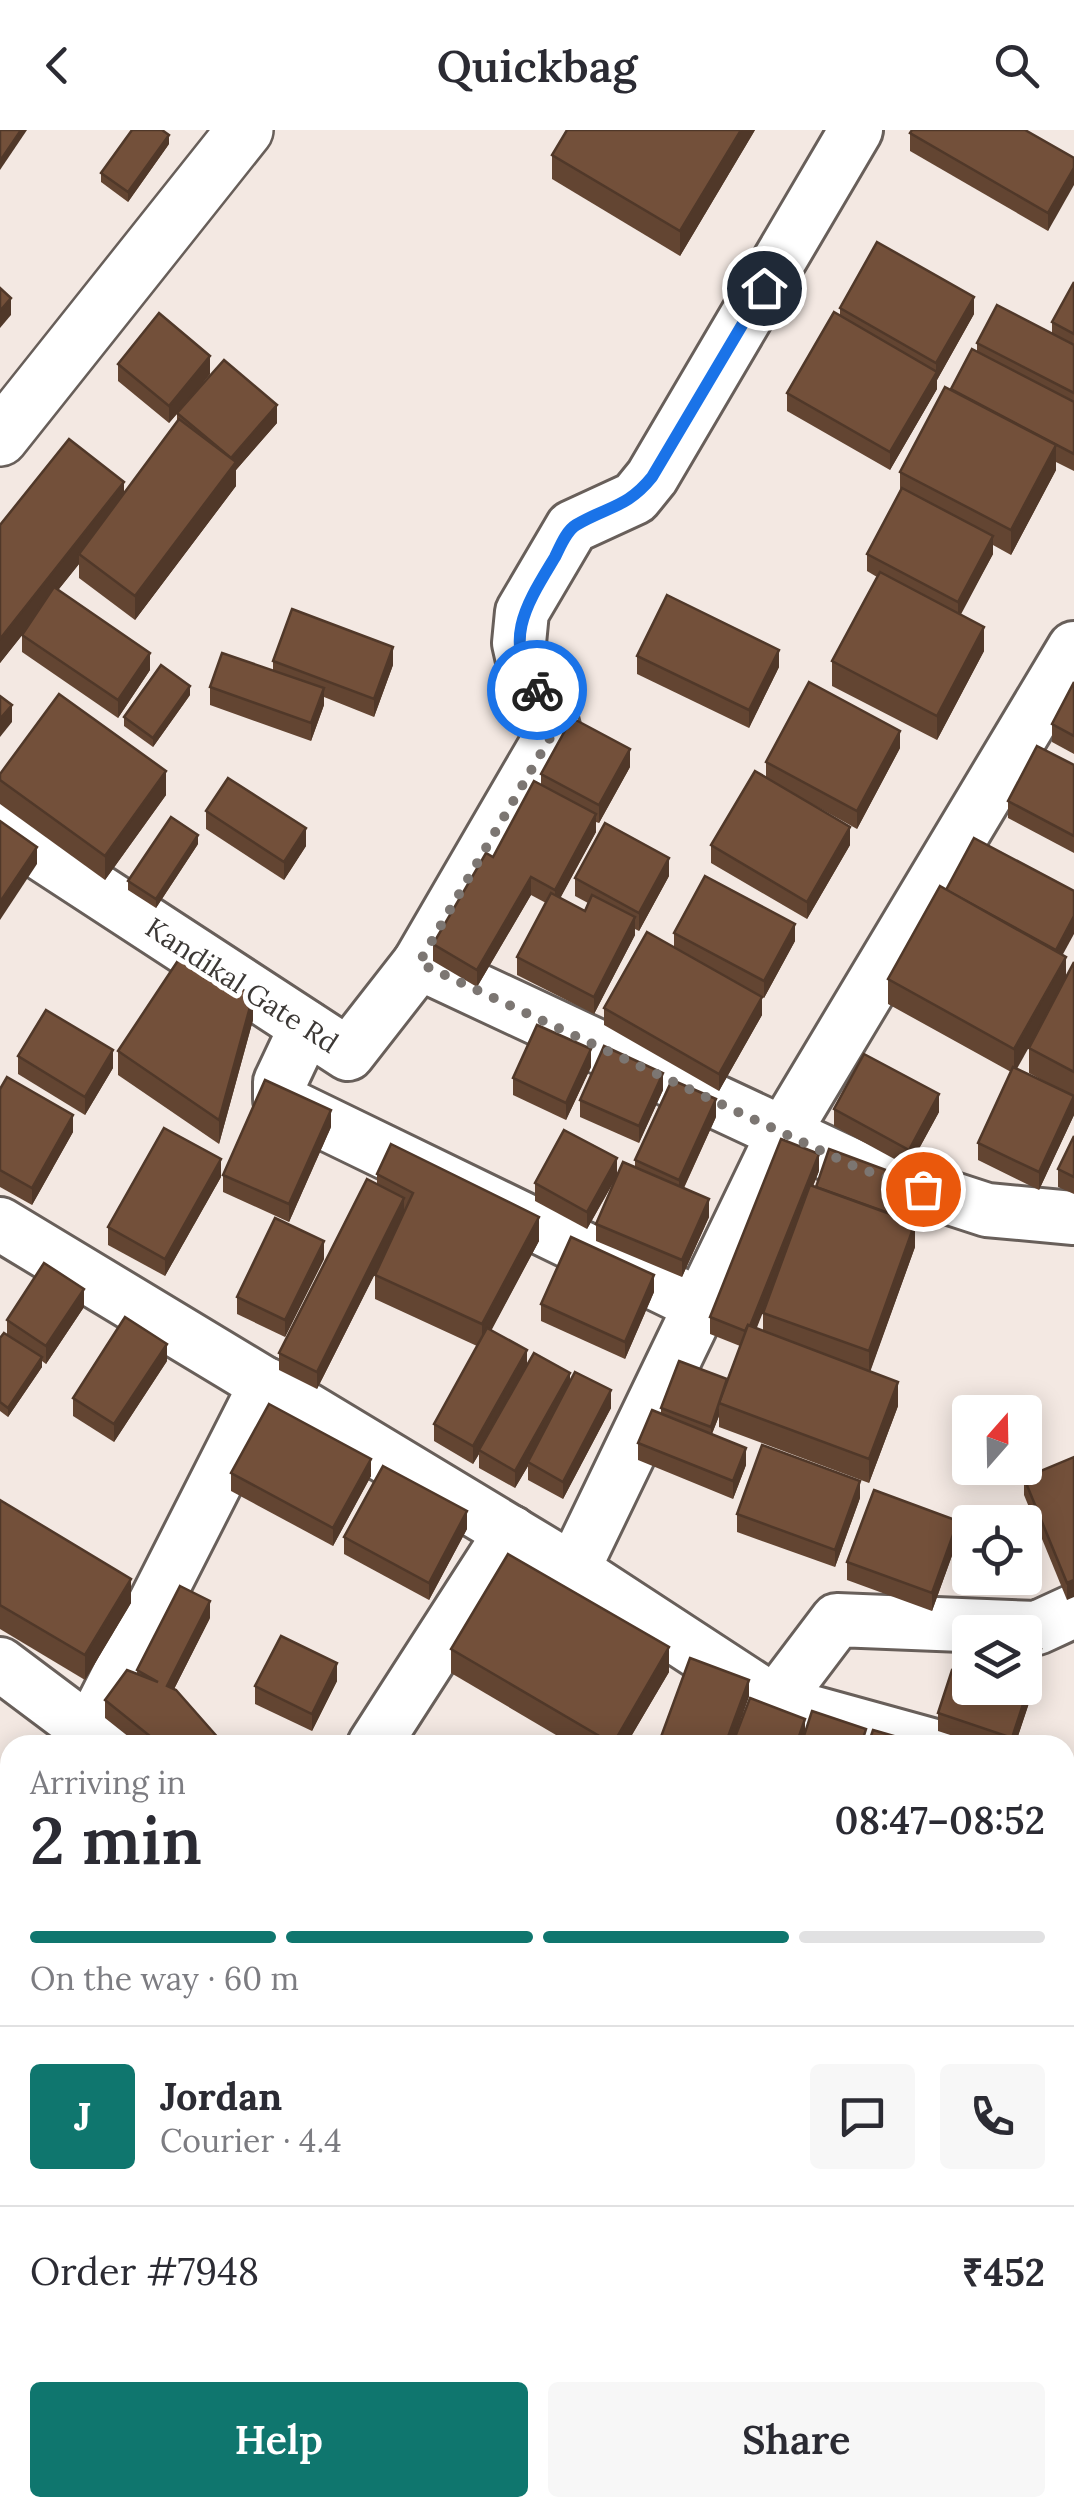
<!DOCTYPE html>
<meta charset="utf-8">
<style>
body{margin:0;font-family:Lora,serif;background:#f7f7f7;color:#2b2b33;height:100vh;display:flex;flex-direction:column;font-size:38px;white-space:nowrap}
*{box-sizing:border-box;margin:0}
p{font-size:32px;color:#7c7c81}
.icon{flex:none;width:55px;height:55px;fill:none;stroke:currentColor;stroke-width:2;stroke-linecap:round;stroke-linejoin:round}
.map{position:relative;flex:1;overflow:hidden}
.sheet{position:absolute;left:0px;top:1605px;width:1075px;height:782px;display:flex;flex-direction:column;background:#fff;border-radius:30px 30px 0 0;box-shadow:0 5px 25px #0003}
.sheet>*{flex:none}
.needle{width:65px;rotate:20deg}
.controls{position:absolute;left:952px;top:1265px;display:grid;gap:20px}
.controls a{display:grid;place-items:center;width:90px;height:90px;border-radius:10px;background:#fff;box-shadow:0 5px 25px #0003;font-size:50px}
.pin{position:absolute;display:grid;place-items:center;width:85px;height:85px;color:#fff;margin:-42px;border:5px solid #fff;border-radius:50%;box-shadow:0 2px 10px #0007}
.courier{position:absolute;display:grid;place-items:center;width:100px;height:100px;margin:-50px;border:8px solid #1a73e8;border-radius:50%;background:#fff;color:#222;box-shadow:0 2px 12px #0007}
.summary em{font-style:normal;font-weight:600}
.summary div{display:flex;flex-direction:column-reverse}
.summary{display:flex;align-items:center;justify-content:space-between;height:170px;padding:0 30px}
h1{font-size:65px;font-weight:600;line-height:75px}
.bar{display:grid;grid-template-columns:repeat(4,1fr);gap:15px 10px;align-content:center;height:120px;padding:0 30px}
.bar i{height:12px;border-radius:8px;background:#e1e1e2}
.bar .on{background:#0f766e}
.bar p{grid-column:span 4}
.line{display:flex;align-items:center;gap:25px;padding:0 30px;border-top:2px solid #e1e1e2}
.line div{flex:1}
.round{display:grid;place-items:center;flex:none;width:105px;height:105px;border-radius:10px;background:#f7f7f7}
.action{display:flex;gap:20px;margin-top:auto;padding:20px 30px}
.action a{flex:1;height:115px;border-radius:10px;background:#0f766e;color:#fff;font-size:40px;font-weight:600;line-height:115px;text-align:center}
.action a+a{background:#f7f7f7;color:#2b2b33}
header{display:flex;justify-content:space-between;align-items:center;height:130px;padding:0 30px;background:#fff;font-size:45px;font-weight:600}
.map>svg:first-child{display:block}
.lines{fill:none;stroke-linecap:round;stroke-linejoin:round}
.street-casing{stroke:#685f5a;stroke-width:58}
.secondary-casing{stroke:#685f5a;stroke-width:60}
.street{stroke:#fff;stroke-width:52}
.secondary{stroke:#fff;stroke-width:55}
.wall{fill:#634532;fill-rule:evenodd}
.shaded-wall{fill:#503829}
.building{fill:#73503a;stroke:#503829;stroke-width:2.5}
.done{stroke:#7c7672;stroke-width:10;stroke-dasharray:0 18}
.route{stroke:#1a73e8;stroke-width:12}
.labels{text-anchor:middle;stroke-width:10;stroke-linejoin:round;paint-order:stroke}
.street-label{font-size:28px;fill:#3c3835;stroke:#fff}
</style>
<header><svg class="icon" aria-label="back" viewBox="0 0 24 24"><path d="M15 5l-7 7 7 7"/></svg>Quickbag<svg class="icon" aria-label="search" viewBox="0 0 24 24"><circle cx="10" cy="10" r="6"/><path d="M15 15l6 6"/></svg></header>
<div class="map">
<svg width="1074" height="2386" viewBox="0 0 1074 2386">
<rect width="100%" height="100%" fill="#f3e8e2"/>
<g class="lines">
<g class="street-casing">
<g id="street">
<path d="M0 697 348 924 419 833 858 1038 987 1080 1074 1088"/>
<path d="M419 833 554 601 547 573 526 544 519 513 522 482 572 397 635 368 652 347 856 0"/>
<path d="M306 897 280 952V969L294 978 700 1175"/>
<path d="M0 1094 573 1440 775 1572 931 1615"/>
<path d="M573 1440 784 1002 1074 518"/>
<path d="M0 1534 108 1615"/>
<path d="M775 1572 837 1490 1037 1498 1074 1481"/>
<path d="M89 1603 266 1254"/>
<path d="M374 1615 511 1402"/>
<path d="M1065 1934 1074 1937"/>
<path d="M591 2386 595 2378"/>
</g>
</g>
<g class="secondary-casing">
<g id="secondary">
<path d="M0 308 245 0"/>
<path d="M0 1950 10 1955"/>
<path d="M747 2378 762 2386"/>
</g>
</g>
<use href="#street" class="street"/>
<use href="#secondary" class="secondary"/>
</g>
<g class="wall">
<path d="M755 0 680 126 552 49V25Z"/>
<path d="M910 3 1074 28 1048 101 910 21Z"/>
<path d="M169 14 128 72 101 52V43Z"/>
<path d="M1074 152V341L1056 332V340L1011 425 993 415V424L960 484 984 521 937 610 832 556V531L877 447 867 441V424L900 363V342L977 221V213L1052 204V192Z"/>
<path d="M840 178 974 184 937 250V259L890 340 787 281V263L840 186Z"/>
<path d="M118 234 210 244 187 272 277 293 236 340V356L135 490 79 448V434L58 460 150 540 118 588 22 522V505L0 533V395L124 363 177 292V284L169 293 118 251Z"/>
<path d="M637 526 779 537 749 598 637 544Z"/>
<path d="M273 531 393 535 374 587 324 567V575L311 611 210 575V557L273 541Z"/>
<path d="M1074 552V624L1052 612V594Z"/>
<path d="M190 565 153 617 124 596V587Z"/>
<path d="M900 618 857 699 812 674 850 715 807 789 711 733V715L766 647V632Z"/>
<path d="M1074 635V723L1008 688V671Z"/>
<path d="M630 637 599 693 596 692V702L560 768 585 781 588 773 575 766V748L669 746 639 801 635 799V805L594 884 517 845V827L546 773 531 765 477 857 433 831V814L493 727 541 655V644Z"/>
<path d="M0 644 166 665 105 750 0 674Z"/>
<path d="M206 681 306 716 284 750 206 699Z"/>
<path d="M198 714 156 778 128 760V751Z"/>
<path d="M674 803 795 811 764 868 760 866 762 885 719 961 604 895V878L674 817Z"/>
<path d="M1062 825 1066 848 1074 832V985L1039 1060 978 1030V1013L1011 942 888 874V849ZM1043 891 1029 918V943L1064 962 1016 938Z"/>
<path d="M253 890 219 1014 118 945V921Z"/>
<path d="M18 926 113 938 85 985 18 944Z"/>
<path d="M591 937 566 990 513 965V948Z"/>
<path d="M0 959 73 1002 32 1075 0 1057Z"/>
<path d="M663 960 639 1013 580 987V970Z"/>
<path d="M834 979 939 982 909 1037 834 996Z"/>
<path d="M716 987 684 1058 709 1087 682 1147 596 1111V1094L635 1037V1030Z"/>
<path d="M331 997 289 1092 223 1062V1045Z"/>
<path d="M1074 1006V1064L1058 1057V1039Z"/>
<path d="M819 1041 813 1056 921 1070 913 1092 915 1117 870 1241 898 1276 869 1353 719 1297V1286L712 1304 746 1335 733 1369 638 1330V1313L661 1283V1278L727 1249 740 1216 710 1204V1187ZM776 1147 763 1183V1201L756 1198Z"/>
<path d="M377 1044 539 1111 491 1200 527 1236 570 1252 611 1278 563 1369 528 1350V1336L515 1358 479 1338V1324L473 1334 434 1311V1294L477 1216 375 1169V1145L380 1134 317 1259 279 1240V1223L377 1054Z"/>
<path d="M617 1046 587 1099 535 1071V1053Z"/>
<path d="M221 1047 165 1146 108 1115V1097Z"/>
<path d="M324 1129 285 1207 237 1184V1167Z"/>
<path d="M654 1162 625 1229 541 1191V1174Z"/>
<path d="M84 1177 46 1234 42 1231V1237L8 1287 0 1281V1208L7 1205V1190Z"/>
<path d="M167 1231 114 1312 73 1286V1268Z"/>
<path d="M1074 1327 1067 1470 1024 1365V1348Z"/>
<path d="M231 1343 371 1346 333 1416 231 1361Z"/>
<path d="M860 1368 835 1437 737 1402V1384Z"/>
<path d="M0 1370 131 1473 85 1550 0 1499Z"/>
<path d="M467 1399 429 1470 344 1424V1407Z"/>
<path d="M958 1409 932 1481 847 1450V1432Z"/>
<path d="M210 1488 174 1559 220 1615H139L105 1588V1570L137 1544V1540Z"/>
<path d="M451 1519 669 1542 626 1615H573L451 1543Z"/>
<path d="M1041 1537 1015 1615H981L938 1601V1583L970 1558Z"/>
<path d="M337 1551 312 1601 255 1574V1556Z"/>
<path d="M1065 1940 1074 1944V2073L1065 2070Z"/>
<path d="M0 2028 10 2034V2110L0 2105Z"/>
<path d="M431 2378H554L550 2386H427Z"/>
<path d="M936 2378H968L964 2386H954Z"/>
</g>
<g class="shaded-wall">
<path d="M21 0H27L0 40V31Z"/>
<path d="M741 0H755L680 126V101Z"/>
<path d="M169 5V14L128 72V62Z"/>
<path d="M1074 38V55L1048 101V83Z"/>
<path d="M974 167V184L937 250V259L890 340V322L936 242V233Z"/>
<path d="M11 168V185L0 198V181Z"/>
<path d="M210 226V244L169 293V276Z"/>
<path d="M277 275V293L236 340V356L135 490V466L231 328Z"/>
<path d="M1056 315V340L1011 425V400Z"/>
<path d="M124 352V377L79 424V434L0 533V509Z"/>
<path d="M993 406V424L958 490V472Z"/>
<path d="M984 497V521L937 610V586Z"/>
<path d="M393 517V535L374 587V569Z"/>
<path d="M779 520V537L749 598V580Z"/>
<path d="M150 523V540L118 588V570Z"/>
<path d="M190 556V565L153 617V608Z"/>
<path d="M324 558V575L311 611V593Z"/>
<path d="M12 575V592L0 607V589Z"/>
<path d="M900 601V618L857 699V681Z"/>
<path d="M630 619V637L599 693V675Z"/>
<path d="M166 641V665L105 750V726Z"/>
<path d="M596 684V702L555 778V760Z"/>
<path d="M850 697V715L807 789V772Z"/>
<path d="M306 698V716L284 750V732Z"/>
<path d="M198 705V714L156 778V769Z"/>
<path d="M37 717V734L0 790V772Z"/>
<path d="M669 728V746L639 801V783Z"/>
<path d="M531 747V765L477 857V840Z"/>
<path d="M1074 786V804L1056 837V820Z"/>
<path d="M635 787V805L594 884V867Z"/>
<path d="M795 794V811L764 868V851Z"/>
<path d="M1066 827V851L1014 944V919Z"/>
<path d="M253 866V890L219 1014V990Z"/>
<path d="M762 867V885L719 961V944Z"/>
<path d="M591 919V937L566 990V973Z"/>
<path d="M113 920V938L85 985V967Z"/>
<path d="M663 943V960L639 1013V996Z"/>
<path d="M939 964V982L909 1037V1020Z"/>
<path d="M1074 968V985L1039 1060V1042Z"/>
<path d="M716 969V987L679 1068V1050Z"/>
<path d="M331 980V997L289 1092V1074Z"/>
<path d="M73 985V1002L32 1075V1058Z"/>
<path d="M819 1024V1041L748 1220V1202Z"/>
<path d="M617 1028V1046L587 1099V1082Z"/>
<path d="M221 1029V1047L165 1146V1129Z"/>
<path d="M921 1053V1070L907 1109V1091Z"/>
<path d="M404 1068V1086L317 1259V1242Z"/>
<path d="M709 1069V1087L682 1147V1130Z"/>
<path d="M539 1087V1111L482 1218V1194Z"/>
<path d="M915 1093V1117L869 1245V1221Z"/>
<path d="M324 1111V1129L285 1207V1190Z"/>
<path d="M654 1145V1162L625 1229V1212Z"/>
<path d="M84 1159V1177L46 1234V1216Z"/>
<path d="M167 1214V1231L114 1312V1294Z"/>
<path d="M527 1220V1237L479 1320V1324L473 1334V1316Z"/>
<path d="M42 1227V1237L8 1287V1278Z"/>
<path d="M570 1243V1260L528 1332V1336L515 1358V1341Z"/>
<path d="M898 1252V1276L869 1353V1329Z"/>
<path d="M611 1260V1278L563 1369V1352Z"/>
<path d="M719 1277V1286L711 1306V1297Z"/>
<path d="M746 1318V1335L733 1369V1351Z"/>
<path d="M371 1329V1346L333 1416V1398Z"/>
<path d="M860 1351V1368L835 1437V1420Z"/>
<path d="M467 1381V1399L429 1470V1453Z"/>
<path d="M958 1391V1409L932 1481V1463Z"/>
<path d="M131 1449V1473L85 1550V1525Z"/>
<path d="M1074 1450V1467L1067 1470V1453Z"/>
<path d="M210 1471V1488L167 1573V1556Z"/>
<path d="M669 1517V1542L626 1615H613Z"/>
<path d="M1041 1519V1537L1015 1615H1012V1608Z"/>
<path d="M337 1533V1551L312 1601V1584Z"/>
<path d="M749 1550V1567L732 1615H725Z"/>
<path d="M805 1589V1606L802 1615H796Z"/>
<path d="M1074 1727V1744L1065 1769V1751Z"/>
<path d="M4 1759V1776L0 1785V1767Z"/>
<path d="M10 1840V1858L0 1878V1861Z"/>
<path d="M1074 1847V1865L1065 1890V1873Z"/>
<path d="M10 2189V2206L0 2233V2215Z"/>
<path d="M10 2332V2349L0 2373V2356Z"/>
<path d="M55 2378H63L59 2386H51Z"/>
<path d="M111 2378H118L114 2386H107Z"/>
<path d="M207 2378H214L210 2386H203Z"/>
<path d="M252 2378H259L255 2386H248Z"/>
<path d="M545 2378H554L550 2386H541Z"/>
<path d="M962 2378H968L964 2386H962Z"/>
</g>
<g class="building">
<path d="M0 0H21L0 31Z"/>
<path d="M132 0H162L169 5 128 62 101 43Z"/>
<path d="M567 0H741L680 101 552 25Z"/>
<path d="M912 0H1025L1074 28V38L1048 83 910 3Z"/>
<path d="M877 112 974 167 936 233 840 178Z"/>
<path d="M1074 152V204L1052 192Z"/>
<path d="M0 158 11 168 0 181Z"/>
<path d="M997 175 1074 215V263L977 213Z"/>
<path d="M834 182 937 242 890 322 787 263Z"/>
<path d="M159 183 210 226 169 276 118 234Z"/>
<path d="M972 219 1074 272V324L951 259Z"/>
<path d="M224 230 277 275 231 328 177 283Z"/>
<path d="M945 257 1056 315 1011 400 900 342Z"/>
<path d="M179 289 236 332 135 466 79 424Z"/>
<path d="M69 309 124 352 0 509V395Z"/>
<path d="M902 358 993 406 958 472 867 424Z"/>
<path d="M880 442 984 497 937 586 832 531Z"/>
<path d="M54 457 150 523 118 570 22 505Z"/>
<path d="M667 465 779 520 749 580 637 526Z"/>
<path d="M292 479 393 517 374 569 273 531Z"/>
<path d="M222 523 324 558 311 593 210 557Z"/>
<path d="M161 535 190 556 153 608 124 587Z"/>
<path d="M809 552 900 601 857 681 766 632Z"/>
<path d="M1074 552V606L1052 594Z"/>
<path d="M59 564 166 641 105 726 0 650V644Z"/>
<path d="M0 566 12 575 0 589Z"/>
<path d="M572 588 630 619 599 675 541 644Z"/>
<path d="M1037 616 1074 635V706L1008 671Z"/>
<path d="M755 641 850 697 807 772 711 715Z"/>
<path d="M228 648 306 698 284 732 206 681Z"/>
<path d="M534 651 596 684 555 760 531 747 477 840 433 814 486 723 493 727Z"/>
<path d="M171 687 198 705 156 769 128 751Z"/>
<path d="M0 691 37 717 0 772Z"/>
<path d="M605 693 669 728 639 783 575 748Z"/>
<path d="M974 708 1074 761V786L1056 820 946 760Z"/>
<path d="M705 746 795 794 764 851 674 803Z"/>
<path d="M940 756 1066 827 1014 919 888 849Z"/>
<path d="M551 763 585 781 592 765 635 787 594 867 517 827Z"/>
<path d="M647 802 762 867 719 944 604 878Z"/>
<path d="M183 823 253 866 219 990 118 921Z"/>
<path d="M1074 832V942L1029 918Z"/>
<path d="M46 880 113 920 85 967 18 926Z"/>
<path d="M537 895 591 919 566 973 513 948Z"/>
<path d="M604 916 663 943 639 996 580 970Z"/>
<path d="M864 924 939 964 909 1020 834 979Z"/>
<path d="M1013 937 1074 966 1039 1042 978 1013Z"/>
<path d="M7 947 73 985 32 1058 0 1040V959Z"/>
<path d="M265 950 331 980 289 1074 223 1045Z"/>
<path d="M672 950 716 969 679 1050 635 1030Z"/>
<path d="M164 998 221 1029 165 1129 108 1097Z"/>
<path d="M564 1000 617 1028 587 1082 535 1053Z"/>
<path d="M1074 1006V1047L1058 1039Z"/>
<path d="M781 1009 819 1024 750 1196 748 1195 745 1201 710 1187Z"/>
<path d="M391 1014 539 1087 482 1194 375 1145 413 1063 377 1044Z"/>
<path d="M829 1019 921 1053 908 1090 816 1057Z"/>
<path d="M623 1032 709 1069 682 1130 596 1094Z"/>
<path d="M367 1049 404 1068 317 1242 279 1223Z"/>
<path d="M810 1055 915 1093 869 1221 763 1183Z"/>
<path d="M275 1088 324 1111 285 1190 237 1167Z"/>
<path d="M571 1107 654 1145 625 1212 541 1174Z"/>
<path d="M44 1133 84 1159 46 1216 7 1190Z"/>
<path d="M125 1187 167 1214 114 1294 73 1268Z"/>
<path d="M748 1195 898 1252 869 1329 719 1273Z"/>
<path d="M487 1198 527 1220 473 1316 434 1294Z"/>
<path d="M4 1203 42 1227 8 1278 0 1272V1208Z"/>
<path d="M534 1223 570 1243 515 1341 479 1320Z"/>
<path d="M679 1231 727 1249 711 1297 661 1278Z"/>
<path d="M575 1242 611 1260 563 1352 528 1332Z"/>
<path d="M269 1274 371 1329 333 1398 231 1343Z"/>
<path d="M652 1280 746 1318 733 1351 638 1313Z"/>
<path d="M762 1315 860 1351 835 1420 737 1384Z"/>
<path d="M1074 1327V1450L1067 1453 1024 1348Z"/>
<path d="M383 1336 467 1381 429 1453 344 1407Z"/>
<path d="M874 1360 958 1391 932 1463 847 1432Z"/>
<path d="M0 1370 131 1449 85 1525 0 1475Z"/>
<path d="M508 1424 669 1517 613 1614 451 1519Z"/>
<path d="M180 1456 210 1471 167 1556 176 1560 220 1610 216 1615H161L105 1570 127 1540 158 1552 137 1540Z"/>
<path d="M281 1506 337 1533 312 1584 255 1556Z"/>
<path d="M1025 1514 1041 1519 1012 1608 938 1583 952 1540 970 1546V1558H1025Z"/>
<path d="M690 1528 749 1550 725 1615H658Z"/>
<path d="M750 1568 805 1589 796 1615H732Z"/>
<path d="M812 1581 866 1599 861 1615H801Z"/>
<path d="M873 1600 925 1615H868Z"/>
<path d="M1065 1676 1074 1679V1727L1065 1751Z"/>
<path d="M0 1793 10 1798V1840L0 1861Z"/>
<path d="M1065 1808 1074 1811V1847L1065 1873Z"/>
<path d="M1065 1940 1074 1944V2001L1065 1998Z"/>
<path d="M1065 2006 1074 2010V2056L1065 2052Z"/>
<path d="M0 2028 10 2034V2093L0 2088Z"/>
<path d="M0 2161 10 2165V2189L0 2215Z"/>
<path d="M6 2233 10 2234V2332L0 2356V2237L3 2238Z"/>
<path d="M10 2366V2378H55L51 2386H1Z"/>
<path d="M1065 2377 1074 2381V2386H974L977 2378Z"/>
<path d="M71 2378H111L107 2386H67Z"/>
<path d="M144 2378H207L203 2386H140Z"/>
<path d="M224 2378H252L248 2386H220Z"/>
<path d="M262 2378H294L290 2386H258Z"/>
<path d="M299 2378H336L349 2383 348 2386H296Z"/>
<path d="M431 2378H487L505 2386H427Z"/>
<path d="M517 2378H545L541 2386H534Z"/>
</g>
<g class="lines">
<path class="done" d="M537 560 547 574 554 601 419 833 858 1038 923 1059"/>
<path class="route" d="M537 560C501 510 528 472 555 427 560 417 566 401 576 395 608 376 627 378 652 347L764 158"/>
</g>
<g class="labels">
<g class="street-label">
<text transform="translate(242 855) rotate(33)" y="10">Kandikal Gate Rd</text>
</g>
</g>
</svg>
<div class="controls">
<a><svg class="needle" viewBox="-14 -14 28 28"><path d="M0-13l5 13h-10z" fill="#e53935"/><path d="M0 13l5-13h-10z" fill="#7c7c81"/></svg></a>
<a><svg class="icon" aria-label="locate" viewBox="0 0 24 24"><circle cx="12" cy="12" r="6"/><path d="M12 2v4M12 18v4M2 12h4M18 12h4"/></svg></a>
<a><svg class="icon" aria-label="layers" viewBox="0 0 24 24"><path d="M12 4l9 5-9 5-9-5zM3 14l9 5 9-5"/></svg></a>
</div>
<div class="pin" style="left:923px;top:1059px;background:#ea580c"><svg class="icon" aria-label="bag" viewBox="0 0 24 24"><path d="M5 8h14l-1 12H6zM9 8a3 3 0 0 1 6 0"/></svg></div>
<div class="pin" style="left:764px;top:158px;background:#1f2937"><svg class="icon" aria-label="home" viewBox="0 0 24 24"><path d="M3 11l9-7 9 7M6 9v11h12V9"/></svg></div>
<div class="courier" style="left:537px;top:560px"><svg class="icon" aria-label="bike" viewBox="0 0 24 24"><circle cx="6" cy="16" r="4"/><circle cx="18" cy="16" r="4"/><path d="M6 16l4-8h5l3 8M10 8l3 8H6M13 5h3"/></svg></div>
<section class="sheet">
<div class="summary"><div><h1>2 min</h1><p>Arriving in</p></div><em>08:47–08:52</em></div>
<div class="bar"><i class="on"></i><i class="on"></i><i class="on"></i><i></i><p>On the way · 60 m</p></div>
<div class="line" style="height:180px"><b class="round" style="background:#0f766e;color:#fff">J</b><div><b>Jordan</b><p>Courier · 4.4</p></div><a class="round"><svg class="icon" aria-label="chat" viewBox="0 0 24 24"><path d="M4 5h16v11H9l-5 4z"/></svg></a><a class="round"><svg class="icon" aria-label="phone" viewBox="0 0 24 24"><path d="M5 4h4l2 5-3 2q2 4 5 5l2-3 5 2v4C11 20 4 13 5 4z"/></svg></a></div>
<div class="line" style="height:130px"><div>Order #7948</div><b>₹452</b></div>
<div class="action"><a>Help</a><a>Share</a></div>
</section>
</div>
